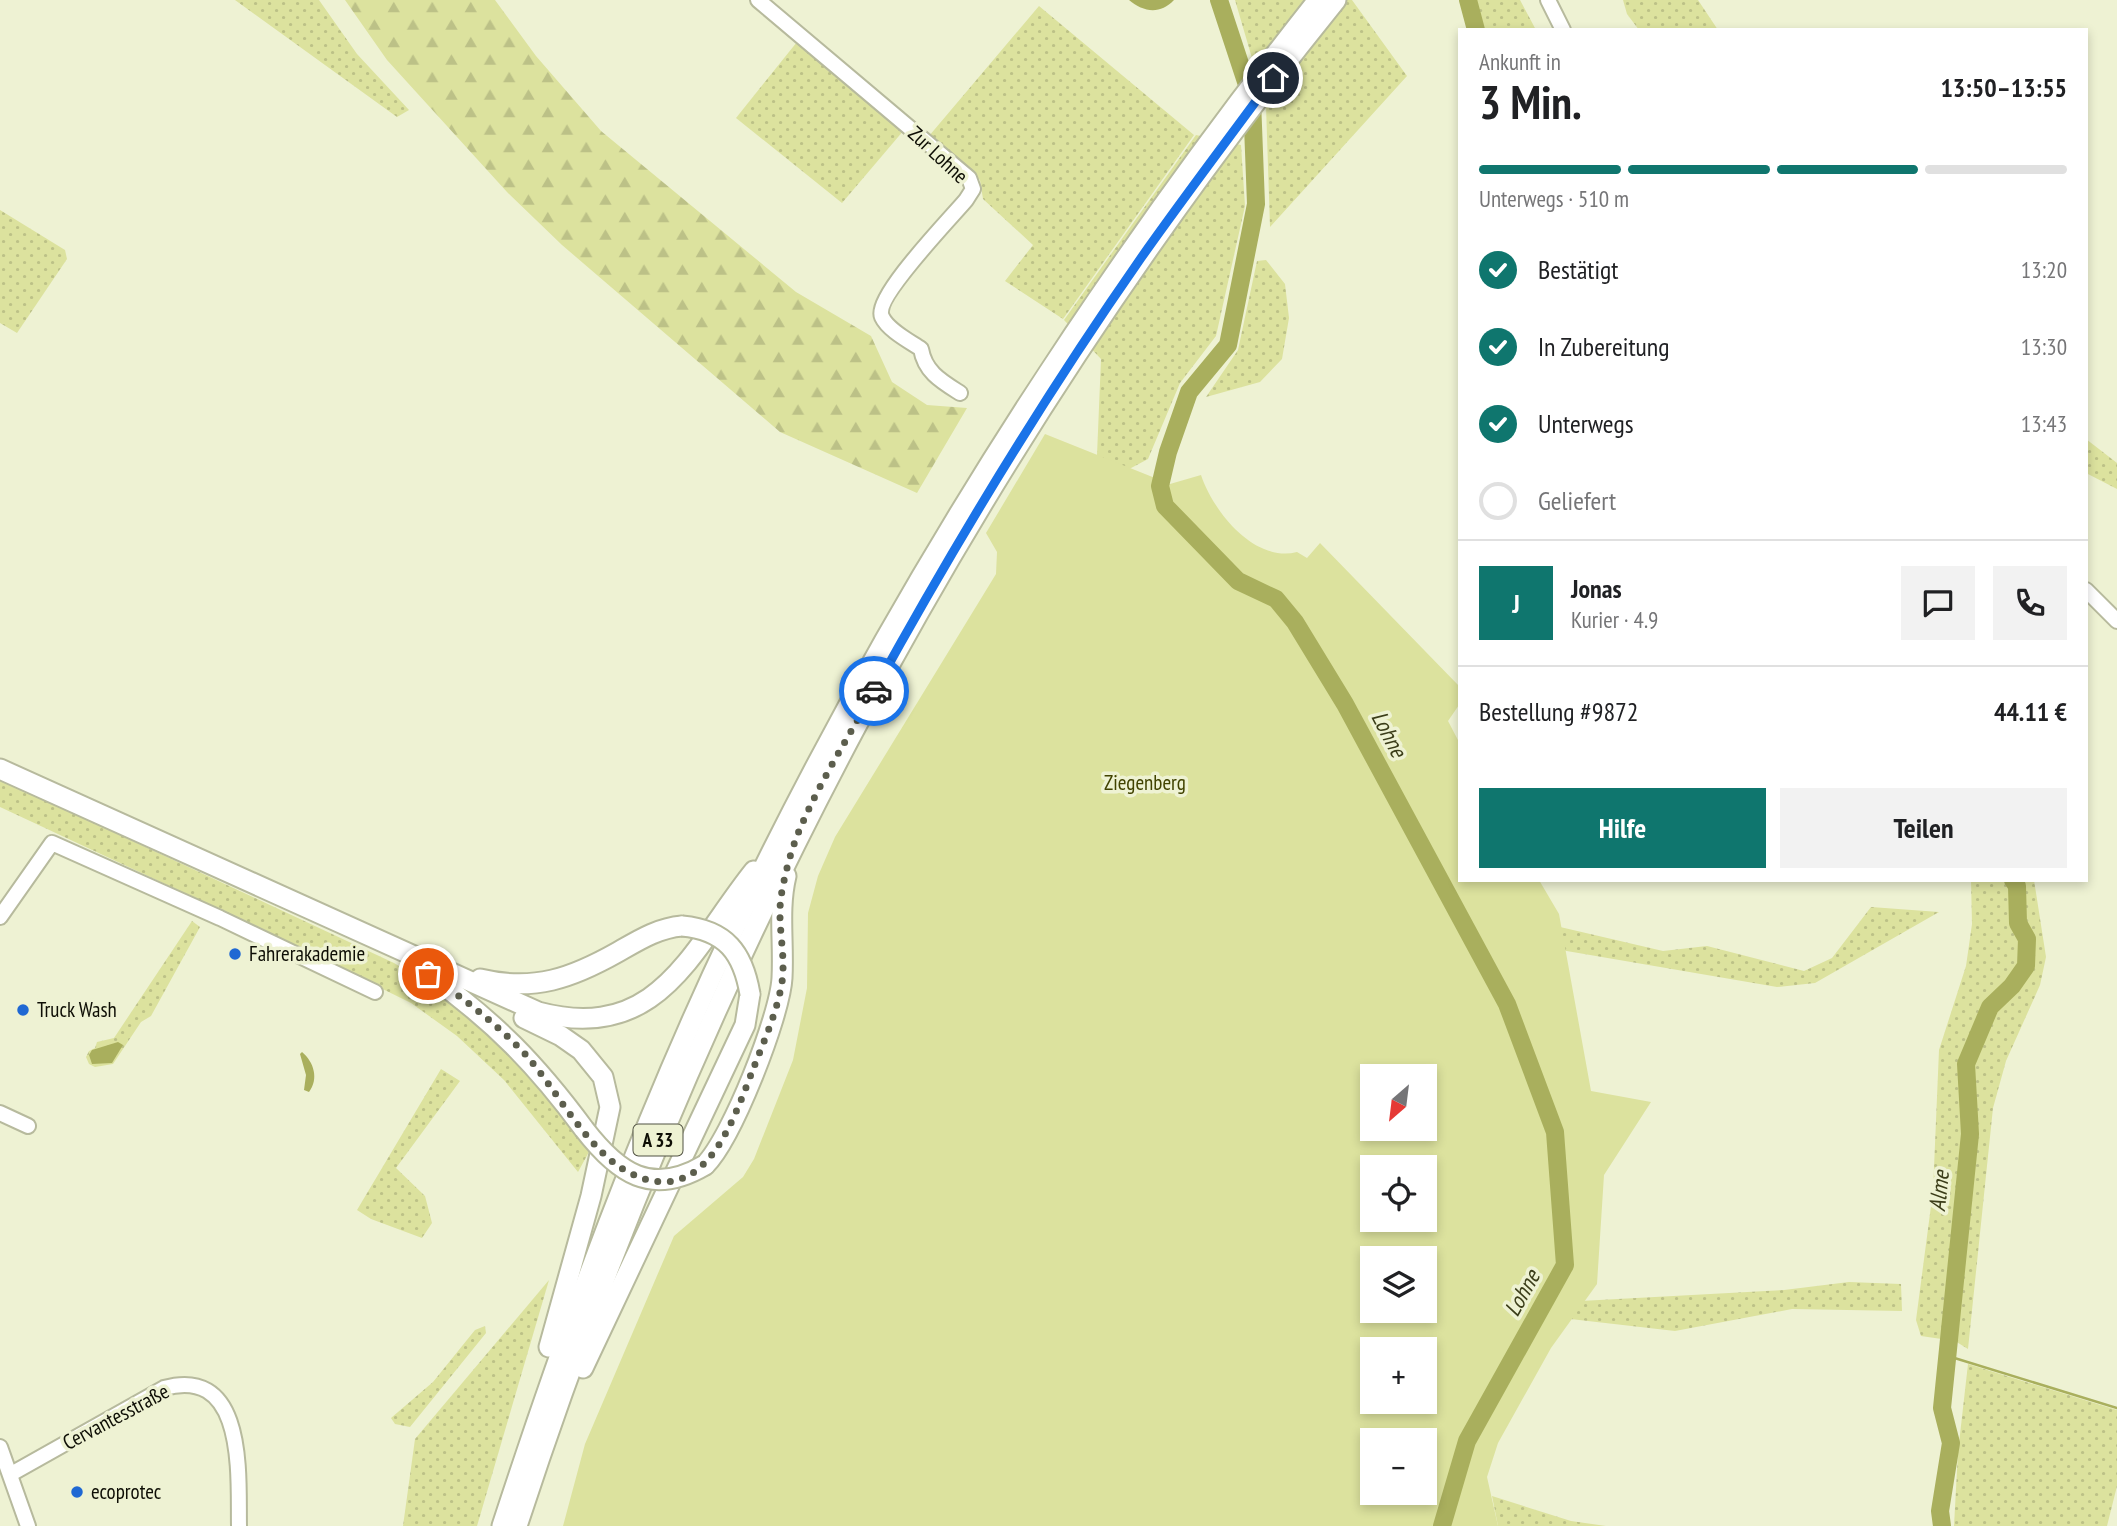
<!DOCTYPE html>
<html lang="de">
<meta charset="utf-8">
<style>
body{margin:0;font-family:"PT Sans Narrow",sans-serif;background:#f2f2f2;color:#202124;height:100vh;display:flex;flex-direction:column;font-size:26px;white-space:nowrap}
*{box-sizing:border-box;margin:0}
p{font-size:23px;color:#757577}
.icon{flex:none;width:38px;height:38px;fill:none;stroke:currentColor;stroke-width:2;stroke-linecap:round;stroke-linejoin:round}
.map{position:relative;flex:1;overflow:hidden}
.sheet{position:absolute;left:1458px;top:28px;width:630px;height:854px;display:flex;flex-direction:column;background:#fff;border-radius:0px;box-shadow:0 4px 10px #0003}
.sheet>*{flex:none}
.needle{width:46px;rotate:208deg}
.tools{position:absolute;left:1360px;top:1064px;display:grid;gap:14px}
.tools a{display:grid;place-items:center;width:77px;height:77px;border-radius:0px;background:#fff;box-shadow:0 4px 10px #0003;font-size:35px}
.pin{position:absolute;display:grid;place-items:center;width:60px;height:60px;color:#fff;margin:-30px;border:4px solid #fff;border-radius:50%;box-shadow:0 2px 7px #0007}
.courier{position:absolute;display:grid;place-items:center;width:70px;height:70px;margin:-35px;border:5px solid #1a73e8;border-radius:50%;background:#fff;color:#222;box-shadow:0 2px 9px #0007}
.overview em{font-style:normal;font-weight:800}
.overview div{display:flex;flex-direction:column-reverse}
.overview{display:flex;align-items:center;justify-content:space-between;height:119px;padding:0 21px}
h1{font-size:46px;font-weight:800;line-height:52px}
.bar{display:grid;grid-template-columns:repeat(4,1fr);gap:10px 7px;align-content:center;height:84px;padding:0 21px}
.bar i{height:9px;border-radius:5px;background:#e0e0e0}
.bar .active{background:#0f766e}
.bar p{grid-column:span 4}
.line{display:flex;align-items:center;gap:18px;padding:0 21px;border-top:2px solid #e0e0e0}
.line div{flex:1}
.round{display:grid;place-items:center;flex:none;width:74px;height:74px;border-radius:0px;background:#f2f2f2}
ol{padding:0 21px;list-style:none}
li{display:flex;align-items:center;gap:21px;height:77px}
li p{margin-inline-start:auto}
li .icon{padding:7px;border-radius:50%;background:#0f766e;color:#fff;stroke-width:4}
li:last-child{color:#757577}
li i{width:38px;height:38px;border:4px solid #e0e0e0;border-radius:50%}
.button{display:flex;gap:14px;margin-top:auto;padding:14px 21px}
.button a{flex:1;height:80px;border-radius:0px;background:#0f766e;color:#fff;font-size:28px;font-weight:800;line-height:80px;text-align:center}
.button a+a{background:#f2f2f2;color:#202124}
.map>svg:first-child{display:block}
.grass{fill:url(#grass-dots)}
.forest{fill:url(#forest-firs)}
.park{fill:#dce29e;fill-rule:evenodd}
.water{fill:#a9af5d}
.lines{fill:none;stroke-linecap:round;stroke-linejoin:round}
.stream{stroke:#a9af5d;stroke-width:2.5}
.river{stroke:#a9af5d;stroke-width:18}
.minor-casing{stroke:#b7ba9d;stroke-width:18}
.highway-casing{stroke:#b7ba9d;stroke-width:23}
.minor{stroke:#fff;stroke-width:14}
.highway{stroke:#fff;stroke-width:19}
.highway-bridge-casing{stroke:#b7ba9d;stroke-width:23;stroke-linecap:butt}
.highway-bridge{stroke:#fff;stroke-width:19}
.done{stroke:#5c5e4d;stroke-width:7;stroke-dasharray:0 12.6}
.route{stroke:#1a73e8;stroke-width:9}
.poi-dot{fill:#1f68d3;stroke:#eef2d3;stroke-width:2.5}
.labels{text-anchor:middle;stroke-width:7;stroke-linejoin:round;paint-order:stroke}
.shield{fill:#eef2d3;stroke:#515243;stroke-width:2}
.shield-label{font-size:19px;font-weight:bold;fill:#0e0e05}
.street-label{font-size:21px;fill:#0e0e05;stroke:#eef2d3}
.park-label{font-size:21px;fill:#414300;stroke:#eef2d3}
.poi-label{font-size:21px;fill:#0e0e05;stroke:#eef2d3;text-anchor:start}
.water-label{font-size:23px;font-style:italic;fill:#3b3d19;stroke:#eef2d3}
</style>
<div class="map">
<svg width="2117" height="1526" viewBox="0 0 2117 1526">
<defs>
<pattern id="grass-dots" width="8" height="8" patternUnits="userSpaceOnUse" patternTransform="scale(1.75)"><rect width="8" height="8" fill="#dce29e"/><path d="M2 2h.1M6 6h.1" fill="none" stroke="#bcc187" stroke-width="1.8" stroke-linecap="round"/></pattern>
<pattern id="forest-firs" width="22" height="20" patternUnits="userSpaceOnUse" patternTransform="scale(1.75)"><rect width="22" height="20" fill="#dce29e"/><path d="M5 1l3.5 6h-7zM16 11l3.5 6h-7z" fill="#bcc187"/></pattern>
</defs>
<rect width="100%" height="100%" fill="#eef2d3"/>
<g class="grass">
<path d="M235 0H319L357 54 409 110 397 117Z"/>
<path d="M1235 0H1352L1407 76 1270 227 1266 106Z"/>
<path d="M1462 0H1520L1536 30H1474Z"/>
<path d="M1623 0H1698L1718 30H1639L1627 14Z"/>
<path d="M1039 6 1194 135 1063 319 1005 281 1033 245 983 199 980 180 929 136Z"/>
<path d="M797 42 904 130 842 203 736 118Z"/>
<path d="M1196 135 1241 145 1245 206 1216 336 1180 383 1148 459 1118 475 1092 466 1097 455 1101 359 1064 320Z"/>
<path d="M0 210 65 250 67 259 17 333 0 323Z"/>
<path d="M1266 260 1285 284 1289 318 1282 359 1260 382 1206 397 1238 350 1257 261Z"/>
<path d="M2086 439 2117 463V489L2086 473Z"/>
<path d="M0 779 394 963 450 997 516 1055 590 1150 578 1172 504 1080 457 1036 411 1003 253 925 0 807Z"/>
<path d="M1971 880H2034L2046 957 2040 985 2006 1061 1993 1108 1968 1349 1955 1341 1921 1336 1916 1320 1933 1191 1939 1050 1966 966 1972 924Z"/>
<path d="M1871 907 1939 912 1815 983 1777 987 1555 949 1543 923 1663 951 1707 946 1804 971 1832 958Z"/>
<path d="M192 921 200 927 151 1016 141 1022 113 1064 95 1067 89 1064 86 1057 89 1051 95 1048 97 1042 114 1038Z"/>
<path d="M441 1069 460 1081 396 1168 425 1196 432 1223 422 1238 371 1219 357 1210Z"/>
<path d="M549 1280 477 1526H403L415 1439Z"/>
<path d="M1849 1282 1901 1284 1902 1311 1792 1309 1675 1331 1553 1317 1562 1302 1784 1290Z"/>
<path d="M485 1326 486 1333 410 1427 395 1424 391 1418 433 1382 475 1330Z"/>
<path d="M1968 1364 2117 1410V1486L2107 1526H1954L1958 1452Z"/>
<path d="M1492 1496 1571 1521 1606 1526H1498Z"/>
</g>
<path class="forest" d="M345 0H495L536 56 601 131 796 292 871 336 892 382 927 405 967 408 917 493 780 432 562 245 507 192 387 60Z"/>
<path class="park" d="M1045 434 1170 484 1201 475C1213 511 1254 563 1297 552L1307 558 1320 543 1459 686V705L1448 721 1459 742 1460 880H1539L1559 914 1591 1091 1651 1102 1604 1175 1597 1284 1551 1348 1498 1443 1487 1477 1498 1526H563L585 1444 674 1236 743 1177 754 1159 793 1060 807 988 808 913 818 876 835 837 996 574 997 552 986 533ZM1372 1076H1424V1129H1372ZM1372 1167H1424V1220H1372ZM1372 1258H1424V1311H1372ZM1372 1349H1424V1402H1372ZM1372 1440H1424V1493H1372Z"/>
<g class="water">
<path d="M1129 0H1174C1160 15 1143 12 1129 0Z"/>
<path d="M118 1042 123 1045 112 1063 92 1064 89 1055 92 1050Z"/>
<path d="M302 1052C314 1062 319 1079 309 1092L304 1090 306 1075 300 1054Z"/>
</g>
<g class="lines">
<path class="stream" d="M1948 1356 2117 1408"/>
<g class="river">
<path d="M1219 0 1252 100 1256 204 1228 345 1189 392 1168 452 1160 486 1165 506 1238 581 1276 599 1295 622 1345 704 1507 1004 1555 1132 1565 1265 1467 1441 1442 1526"/>
<path d="M1468 0 1476 30"/>
<path d="M1942 1526 1940 1511 1951 1443 1942 1408 1970 1134 1966 1064 1990 1007 2012 986 2026 966 2027 939 2018 923 2017 886 2013 880"/>
</g>
<g class="minor-casing">
<g id="minor">
<path d="M758 0 969 178 973 189 966 200C951 218 873 298 882 317 888 330 909 341 921 349 925 372 941 381 960 393"/>
<path d="M1548 0 1563 30"/>
<path d="M2086 590 2117 621"/>
<path d="M0 917 52 843 220 918 375 992"/>
<path d="M0 1113 28 1126"/>
<path d="M0 1447 28 1526"/>
<path d="M11 1474 164 1388C247 1365 238 1477 239 1526"/>
</g>
</g>
<g class="highway-casing">
<g id="highway">
<path d="M0 769 538 1012C659 1044 691 950 754 871"/>
<path d="M428 974C494 1021 536 1064 584 1129"/>
<path d="M480 979C534 992 572 978 618 952 639 940 658 928 682 926"/>
<path d="M524 1018 561 1036 581 1050 603 1077 610 1107 591 1196 549 1347"/>
<path d="M705 1165C732 1138 780 1016 782 978 784 943 778 909 786 876"/>
<path d="M583 1368 745 1025 750 994"/>
<path d="M502 1526C568 1324 641 1124 733 931 892 598 1089 289 1318 0"/>
<path d="M517 1526C698 972 969 453 1336 0"/>
</g>
</g>
<use href="#minor" class="minor"/>
<use href="#highway" class="highway"/>
<g class="highway-bridge-casing">
<g id="highway-bridge">
<path d="M682 926C726 930 743 953 750 994"/>
<path d="M584 1129C618 1173 651 1197 705 1165"/>
</g>
</g>
<use href="#highway-bridge" class="highway-bridge"/>
</g>
<g class="lines">
<path class="done" d="M428 974C463 998 497 1024 526 1055 557 1090 588 1152 630 1173 704 1210 732 1123 752 1072 763 1043 777 1013 782 982 786 954 777 925 781 897 784 878 790 854 797 836 817 786 848 738 874 691"/>
<path class="route" d="M874 691C956 542 1044 397 1141 258 1184 197 1229 138 1273 78"/>
</g>
<g class="poi-dot">
<circle cx="235" cy="954" r="7"/>
<circle cx="23" cy="1010" r="7"/>
<circle cx="77" cy="1492" r="7"/>
</g>
<g class="labels">
<rect class="shield" x="633.5" y="1124.5" width="49" height="31" rx="5"/>
<g class="shield-label">
<text x="658" y="1147">A 33</text>
</g>
<g class="street-label">
<text transform="translate(938 155) rotate(43)" y="7">Zur Lohne</text>
<text transform="translate(116 1417) rotate(-28)" y="7">Cervantesstraße</text>
</g>
<g class="park-label">
<text x="1145" y="790">Ziegenberg</text>
</g>
<g class="poi-label">
<text x="249" y="961">Fahrerakademie</text>
<text x="37" y="1017">Truck Wash</text>
<text x="91" y="1499">ecoprotec</text>
</g>
<g class="water-label">
<text transform="translate(1389 734) rotate(62)" y="8">Lohne</text>
<text transform="translate(1939 1191) rotate(-84)" y="8">Alme</text>
<text transform="translate(1522 1293) rotate(-61)" y="8">Lohne</text>
</g>
</g>
</svg>
<div class="tools">
<a><svg class="needle" viewBox="-14 -14 28 28"><path d="M0-13l5 13h-10z" fill="#e53935"/><path d="M0 13l5-13h-10z" fill="#757577"/></svg></a>
<a><svg class="icon" aria-label="locate" viewBox="0 0 24 24"><circle cx="12" cy="12" r="6"/><path d="M12 2v4M12 18v4M2 12h4M18 12h4"/></svg></a>
<a><svg class="icon" aria-label="layers" viewBox="0 0 24 24"><path d="M12 4l9 5-9 5-9-5zM3 14l9 5 9-5"/></svg></a>
<a>+</a>
<a>−</a>
</div>
<div class="pin" style="left:428px;top:974px;background:#ea580c"><svg class="icon" aria-label="bag" viewBox="0 0 24 24"><path d="M5 8h14l-1 12H6zM9 8a3 3 0 0 1 6 0"/></svg></div>
<div class="pin" style="left:1273px;top:78px;background:#1f2937"><svg class="icon" aria-label="home" viewBox="0 0 24 24"><path d="M3 11l9-7 9 7M6 9v11h12V9"/></svg></div>
<div class="courier" style="left:874px;top:691px"><svg class="icon" aria-label="car" viewBox="0 0 24 24"><path d="M5 17H2v-5l4-1 3-4h7l3 4 3 1v5h-3M9 17h6M6 11h13"/><circle cx="7" cy="17" r="2"/><circle cx="17" cy="17" r="2"/></svg></div>
<section class="sheet">
<div class="overview"><div><h1>3 Min.</h1><p>Ankunft in</p></div><em>13:50–13:55</em></div>
<div class="bar"><i class="active"></i><i class="active"></i><i class="active"></i><i></i><p>Unterwegs · 510 m</p></div>
<ol>
<li><svg class="icon" aria-label="check" viewBox="0 0 24 24"><path d="M5 12l5 5 9-10"/></svg>Bestätigt<p>13:20</p></li>
<li><svg class="icon" aria-label="check" viewBox="0 0 24 24"><path d="M5 12l5 5 9-10"/></svg>In Zubereitung<p>13:30</p></li>
<li><svg class="icon" aria-label="check" viewBox="0 0 24 24"><path d="M5 12l5 5 9-10"/></svg>Unterwegs<p>13:43</p></li>
<li><i></i>Geliefert</li>
</ol>
<div class="line" style="height:126px"><b class="round" style="background:#0f766e;color:#fff">J</b><div><b>Jonas</b><p>Kurier · 4.9</p></div><a class="round"><svg class="icon" aria-label="chat" viewBox="0 0 24 24"><path d="M4 5h16v11H9l-5 4z"/></svg></a><a class="round"><svg class="icon" aria-label="phone" viewBox="0 0 24 24"><path d="M5 4h4l2 5-3 2q2 4 5 5l2-3 5 2v4C11 20 4 13 5 4z"/></svg></a></div>
<div class="line" style="height:91px"><div>Bestellung #9872</div><b>44.11 €</b></div>
<div class="button"><a>Hilfe</a><a>Teilen</a></div>
</section>
</div>
